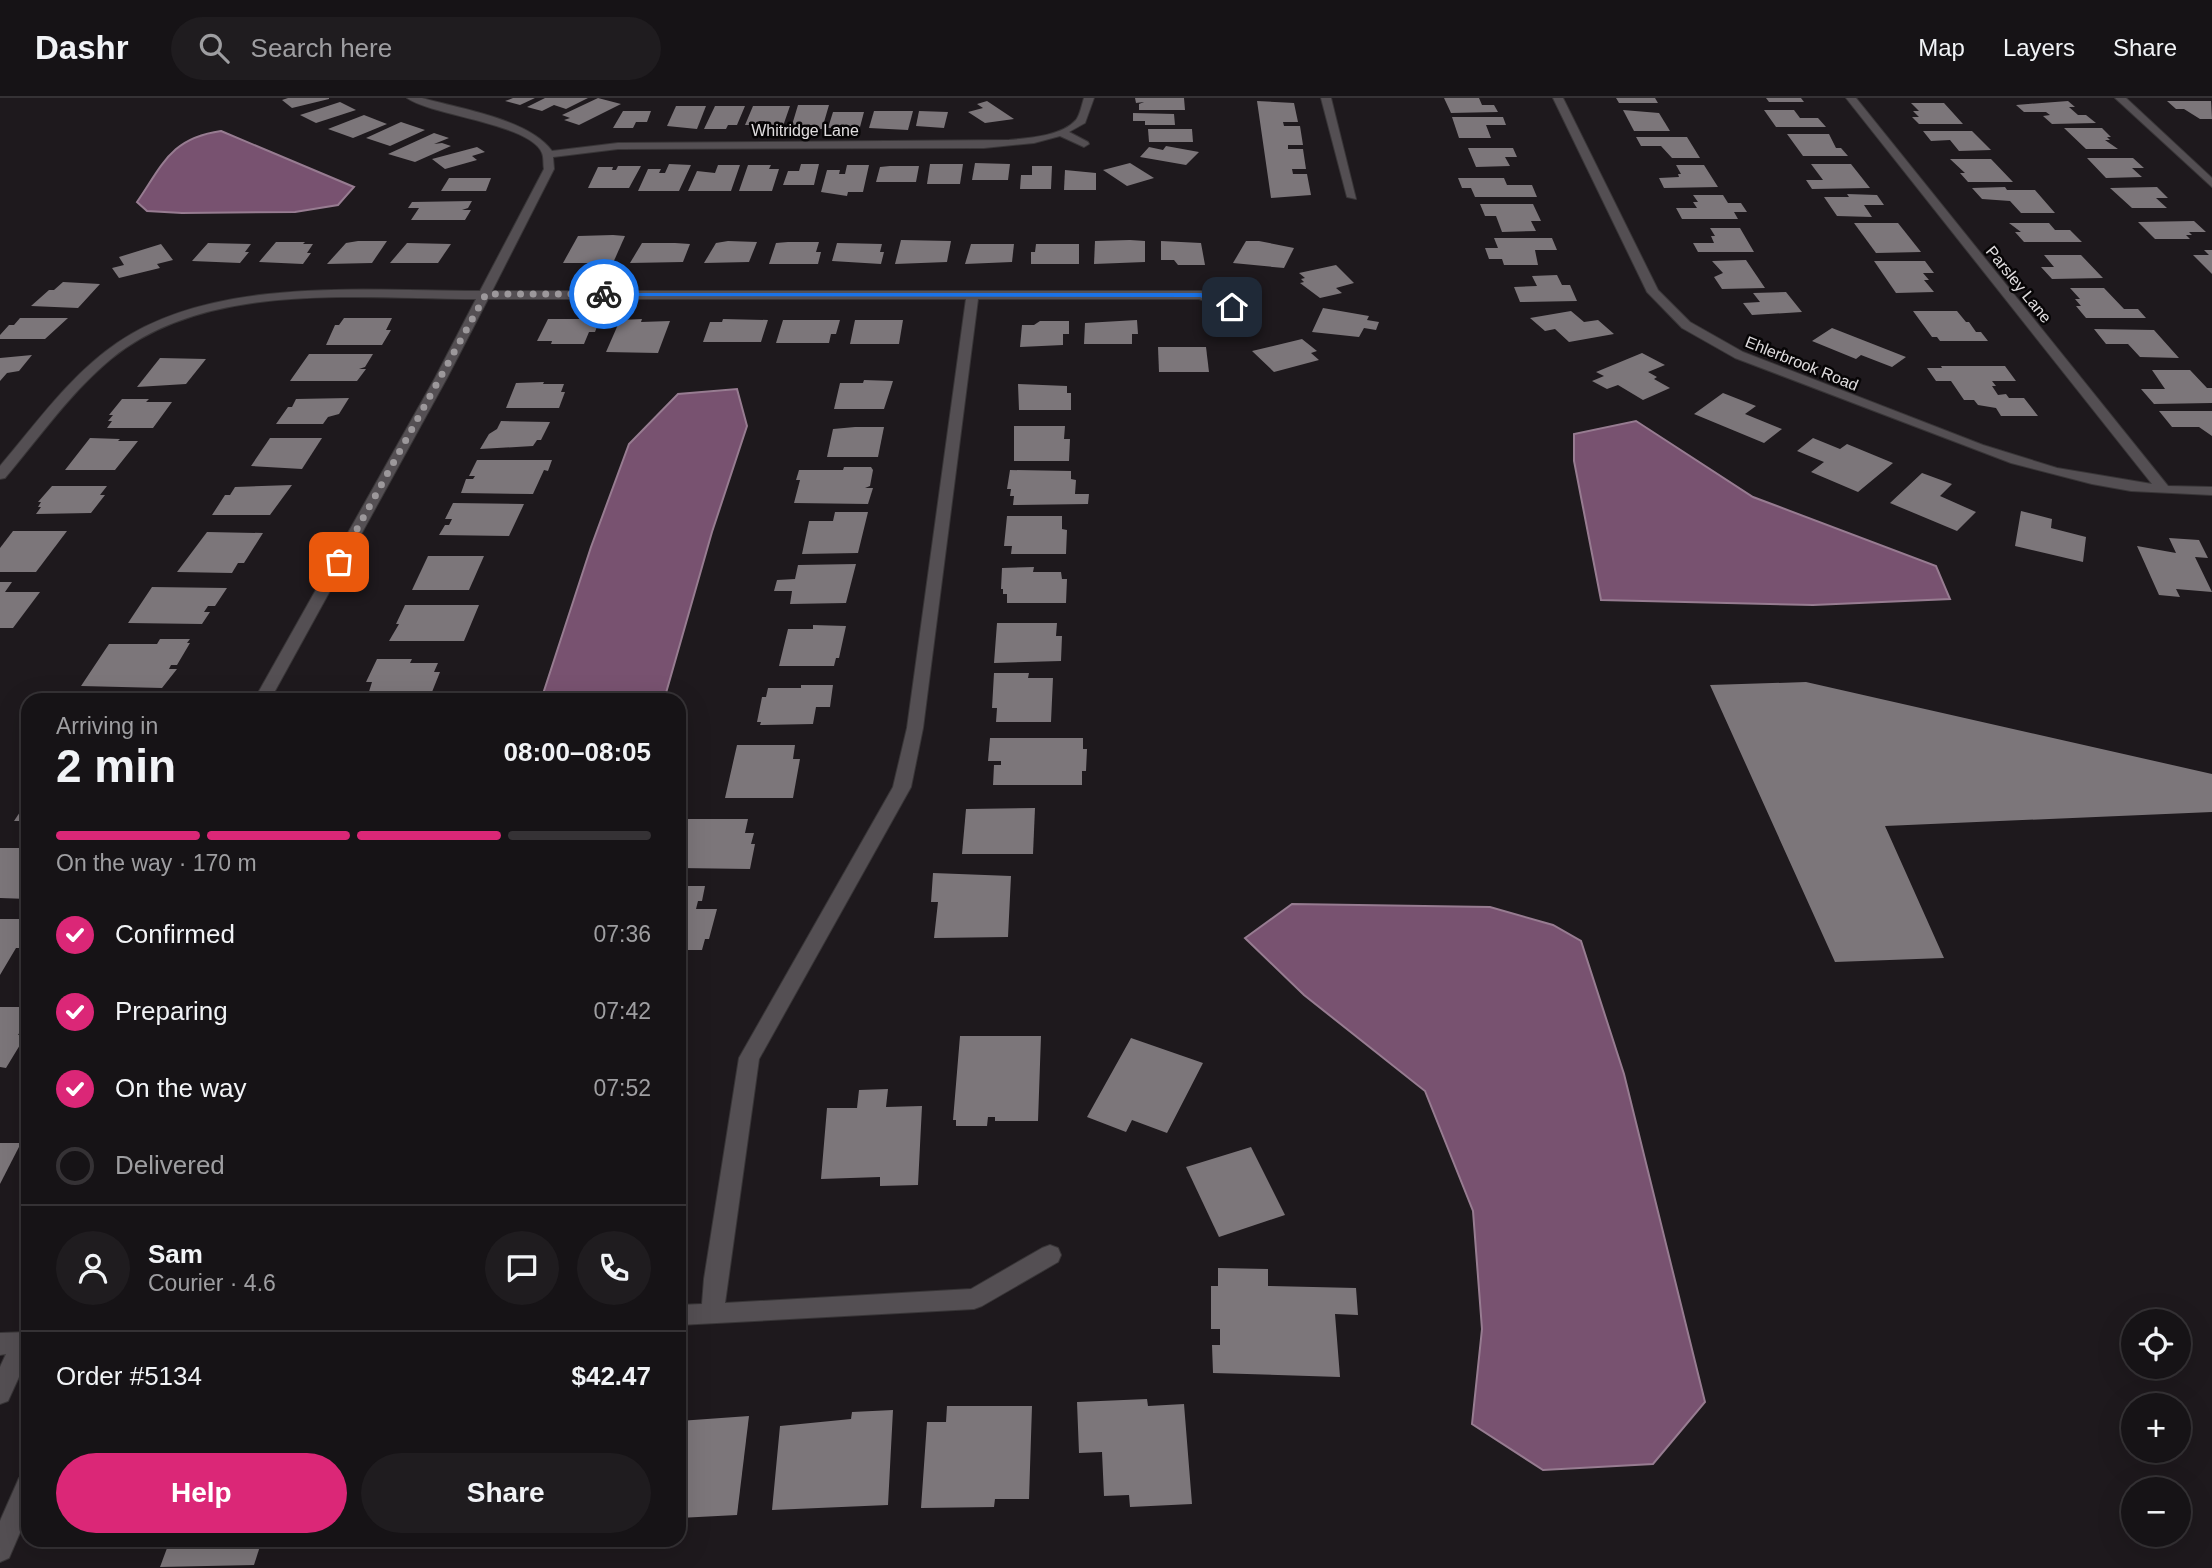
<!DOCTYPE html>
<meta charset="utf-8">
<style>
body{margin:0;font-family:Helvetica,sans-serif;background:#1f1c1f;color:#f1f3f6;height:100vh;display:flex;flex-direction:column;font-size:26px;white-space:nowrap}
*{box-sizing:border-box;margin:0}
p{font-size:23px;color:#9e9ea1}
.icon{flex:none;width:38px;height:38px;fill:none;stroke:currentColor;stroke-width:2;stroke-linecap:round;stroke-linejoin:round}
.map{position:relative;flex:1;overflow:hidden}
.drawer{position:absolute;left:21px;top:595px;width:665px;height:854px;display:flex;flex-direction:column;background:#161316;border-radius:21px;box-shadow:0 7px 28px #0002,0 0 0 2px #353235}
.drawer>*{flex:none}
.buttons{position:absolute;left:2121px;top:1211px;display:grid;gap:14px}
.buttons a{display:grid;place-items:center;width:70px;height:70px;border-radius:50%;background:#161316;box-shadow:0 7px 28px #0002,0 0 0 2px #353235;font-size:35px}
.pin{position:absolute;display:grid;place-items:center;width:60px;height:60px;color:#fff;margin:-30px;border-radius:14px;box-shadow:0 4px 10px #0006}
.courier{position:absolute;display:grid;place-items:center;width:70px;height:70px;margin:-35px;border:5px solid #1a73e8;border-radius:50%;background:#fff;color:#222;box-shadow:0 2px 9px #0007}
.summary em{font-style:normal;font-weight:800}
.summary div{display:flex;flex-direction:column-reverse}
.summary{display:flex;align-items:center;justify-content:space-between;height:119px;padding:0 35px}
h1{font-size:46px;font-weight:800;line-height:52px}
.bar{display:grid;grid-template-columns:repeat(4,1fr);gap:10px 7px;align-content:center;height:84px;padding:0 35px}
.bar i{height:9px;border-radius:5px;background:#353235}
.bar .selected{background:#db2777}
.bar p{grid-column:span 4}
.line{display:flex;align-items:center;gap:18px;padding:0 35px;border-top:2px solid #353235}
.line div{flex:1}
.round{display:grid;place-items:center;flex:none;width:74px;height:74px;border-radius:37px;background:#1f1c1f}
ol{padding:0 35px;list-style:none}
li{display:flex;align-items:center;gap:21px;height:77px}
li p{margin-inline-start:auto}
li .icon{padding:7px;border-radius:50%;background:#db2777;color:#fff;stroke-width:4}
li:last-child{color:#9e9ea1}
li i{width:38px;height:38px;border:4px solid #353235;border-radius:50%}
.button{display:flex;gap:14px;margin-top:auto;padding:14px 35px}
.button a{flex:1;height:80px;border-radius:42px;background:#db2777;color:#fff;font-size:28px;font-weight:800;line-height:80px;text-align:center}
.button a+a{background:#1f1c1f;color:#f1f3f6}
header{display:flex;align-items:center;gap:42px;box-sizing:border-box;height:98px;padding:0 35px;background:#161316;border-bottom:2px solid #353235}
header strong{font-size:33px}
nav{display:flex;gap:38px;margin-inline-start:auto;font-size:24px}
.search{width:490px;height:63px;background:#1f1c1f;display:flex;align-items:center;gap:18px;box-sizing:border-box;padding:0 24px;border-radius:38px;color:#9e9ea1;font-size:26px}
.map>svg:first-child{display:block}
.water{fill:#785270;stroke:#977c91;stroke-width:2}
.building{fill:#7c767a}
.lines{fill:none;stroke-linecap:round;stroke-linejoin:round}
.minor-casing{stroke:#383537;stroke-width:2}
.minor{fill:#544f53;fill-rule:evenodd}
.route{fill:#1a73e8}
.done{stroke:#9c989b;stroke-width:7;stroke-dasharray:0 12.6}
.labels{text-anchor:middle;stroke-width:5;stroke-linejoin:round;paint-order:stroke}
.far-street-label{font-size:16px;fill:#e0dddf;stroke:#070506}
</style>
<header>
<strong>Dashr</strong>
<div class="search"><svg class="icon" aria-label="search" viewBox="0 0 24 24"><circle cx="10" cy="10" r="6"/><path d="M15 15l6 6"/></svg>Search here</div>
<nav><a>Map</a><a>Layers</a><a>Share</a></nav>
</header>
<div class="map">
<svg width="2212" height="1470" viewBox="0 0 2212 1470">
<rect width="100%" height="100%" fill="#1e191d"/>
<g class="water">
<path d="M221 33 354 89 338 107 295 114 182 115 147 113 137 104C163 66 171 40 221 33Z"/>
<path d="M737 291 747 328 712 434 664 602H541L591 449 629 346 678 296Z"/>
<path d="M1636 323 1753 399 1936 468 1950 501 1813 507 1601 502 1574 363V336Z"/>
<path d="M1292 806 1490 809 1553 827 1581 843 1624 976 1705 1304 1653 1366 1543 1372 1472 1326 1482 1231 1473 1113 1425 993 1304 897 1245 840Z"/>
</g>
<g class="building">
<path d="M288 0H329V1L292 10 282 2Z"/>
<path d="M513 0H535L520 7 505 3Z"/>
<path d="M545 0H588L566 11 554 7 542 13 527 9Z"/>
<path d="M598 0 621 6 579 27 564 22 570 20 562 17Z"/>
<path d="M1135 0H1184L1185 12H1139V6L1144 4 1136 5Z"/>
<path d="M1444 0H1479L1482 7H1494L1498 14 1451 15Z"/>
<path d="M1616 0H1655L1658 5H1619Z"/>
<path d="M1766 0H1801L1804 4H1769Z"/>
<path d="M987 3 1014 21 985 25 968 14 983 10 977 6Z"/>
<path d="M1257 3 1294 5 1298 24H1283L1284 28H1300L1303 47H1288V51H1303L1306 71H1292L1293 76H1307L1311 97 1271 100Z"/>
<path d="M2068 3 2075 9H2069L2078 17H2086L2096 25 2052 26 2043 18 2050 17 2046 14H2024L2016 7Z"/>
<path d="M2167 3H2211L2212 21H2200L2184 11H2176Z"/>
<path d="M340 4 356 12 316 25 300 17Z"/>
<path d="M1911 5H1944L1963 26H1919L1912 19H1919L1913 13H1919Z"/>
<path d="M798 7H829L822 31H800L801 27H792Z"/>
<path d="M676 8H706L697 31 667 28Z"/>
<path d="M715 8H745L737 27H728L726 31H704Z"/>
<path d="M753 8H790L782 31H762L765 23H759L758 27H745Z"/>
<path d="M1623 12 1659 15 1670 33H1634Z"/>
<path d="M1764 12H1794L1800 20H1818L1826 29H1776Z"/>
<path d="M623 13H651L647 24H636L633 30H613Z"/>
<path d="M874 13H913L908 32 869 30Z"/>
<path d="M919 13 948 14 944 30 916 28Z"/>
<path d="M833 14H864L860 29 828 30Z"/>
<path d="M1133 15 1174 16 1175 27H1145V23H1133Z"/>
<path d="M364 17 387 26 353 40 328 31Z"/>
<path d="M1452 19H1503L1506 27H1486L1491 40H1459Z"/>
<path d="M401 24 425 32 390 48 366 40Z"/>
<path d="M2064 30H2102L2111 39H2107L2110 42H2105L2118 51H2086Z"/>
<path d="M1148 31H1192L1193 44H1149Z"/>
<path d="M1923 33H1972L1991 52 1959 53 1950 42 1931 43Z"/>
<path d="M434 35 449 40 434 46 442 45 451 48 415 64 388 56Z"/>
<path d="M1787 36H1829L1836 50H1841L1848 58H1803Z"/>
<path d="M1636 39H1687L1700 60H1672L1661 48H1641Z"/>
<path d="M1166 48 1199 54 1186 67 1140 59 1149 49 1163 52Z"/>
<path d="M477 49 485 54 472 58 477 62 445 71 432 61Z"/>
<path d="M1468 50H1513L1517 59H1505L1510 68 1476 69Z"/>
<path d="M2087 60H2133L2144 70H2132L2142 79 2106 80Z"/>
<path d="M1950 61H1991L2013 84H1968L1960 75H1965Z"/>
<path d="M975 65 1010 66 1008 82H972Z"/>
<path d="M1130 65 1154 80 1127 88 1103 72Z"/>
<path d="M669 66 691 67 679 93H638L648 71H661L659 75H665Z"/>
<path d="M801 66H819L814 87H783L788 73H799Z"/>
<path d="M930 66H963L960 86H927Z"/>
<path d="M1811 66H1851L1870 90 1812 91 1806 82H1823Z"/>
<path d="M718 67H740L731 93H688L697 73 715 75Z"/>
<path d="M748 67H771L769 71H779L772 93H739Z"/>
<path d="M847 67H869L863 94H848L847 98 821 94 827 72H840L839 76H845Z"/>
<path d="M1676 67H1704L1718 89 1664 90 1659 80 1679 79 1678 76H1681Z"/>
<path d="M618 68H641L629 90H588L598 69H613L612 72H616Z"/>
<path d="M890 68H919L916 84H876L880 69Z"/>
<path d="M1032 68H1052L1051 91H1020L1021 77H1032Z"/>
<path d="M1065 72 1096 75V92H1064Z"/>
<path d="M449 80H491L486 93H441Z"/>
<path d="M1458 80H1504L1507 87H1532L1537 99H1475L1471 90H1462Z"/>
<path d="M2005 89 2007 92H2035L2055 115H2021L2010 103 1982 101 1972 90Z"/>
<path d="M2157 89 2168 100H2156L2167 110H2132L2110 90Z"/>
<path d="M1847 96 1877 97 1884 107H1864L1872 119 1837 118 1824 99H1849Z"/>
<path d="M1693 97H1723L1728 105H1741L1747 114H1734L1738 121H1682L1676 110H1697L1693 104H1698Z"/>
<path d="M472 103 468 110 462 112H471L465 122H411L419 110H408L412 104Z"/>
<path d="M1480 106H1533L1541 123H1531L1536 133 1502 134 1496 118H1485Z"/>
<path d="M2194 123 2206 134H2189L2192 137H2186L2190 141H2155L2138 124Z"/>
<path d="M1854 125H1898L1921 154 1876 155Z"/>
<path d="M2009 125H2049L2055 132H2070L2082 144H2024L2015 134H2021Z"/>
<path d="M1710 130H1740L1754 154H1698L1693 145H1714L1711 138H1715Z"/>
<path d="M613 137 625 138 613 165H563L578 138Z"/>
<path d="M1494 140H1552L1557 152H1535L1538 167H1504L1502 161H1489L1485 150H1498Z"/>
<path d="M901 142 951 143 947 164 895 166Z"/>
<path d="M1130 142 1145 143V164L1094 166 1095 143Z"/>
<path d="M358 143H387L372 165 327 166 346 145Z"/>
<path d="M728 143 757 144 749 164 704 165 716 145Z"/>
<path d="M1161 143 1201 145 1205 167H1178L1174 162H1161Z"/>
<path d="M1246 143H1259L1294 150 1284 170 1233 165Z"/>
<path d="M276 144H305L303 146H313L307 155H311L303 166 259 164Z"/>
<path d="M788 144H819L816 154H821L818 166H769L776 145Z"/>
<path d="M208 145 251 146 245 154H249L240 165 192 163Z"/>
<path d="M407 145 451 146 438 165H390Z"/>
<path d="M642 145H675L690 146 683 164 630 165Z"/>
<path d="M837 145 882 146 880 154H884L881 166 832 163Z"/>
<path d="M161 146 173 162 157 166 160 170 119 180 112 170 124 167 119 159Z"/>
<path d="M971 146H1014L1012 164 965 166Z"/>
<path d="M1036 146H1079V166H1031V154H1035Z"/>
<path d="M2204 152H2212V176L2193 157H2209Z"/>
<path d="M2044 157H2081L2103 180 2052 181 2041 169H2054Z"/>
<path d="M1746 162 1765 190 1722 191 1714 179 1723 175 1712 163Z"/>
<path d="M1874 163H1925L1934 175H1923L1929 182H1924L1934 194 1896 195Z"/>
<path d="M1336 167 1354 185 1336 190 1342 195 1320 200 1300 185 1304 184 1301 181 1305 180 1299 175Z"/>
<path d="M1557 177 1562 187H1570L1577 203 1520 204 1514 189 1537 188 1532 178Z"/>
<path d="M63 184 100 186 78 210 31 208 49 192H54Z"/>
<path d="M2070 190H2104L2124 211H2138L2146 220H2086L2076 208H2081L2075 201H2080Z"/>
<path d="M1786 194 1802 214 1752 217 1743 205 1760 204 1753 195Z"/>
<path d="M1323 210 1369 218 1367 222 1379 224 1376 232 1364 230 1359 239 1312 234Z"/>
<path d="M1571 213 1584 224 1598 222 1614 236 1569 244 1555 231 1545 233 1530 220Z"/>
<path d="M1913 213H1957L1966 224H1969L1976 234H1981L1988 243H1940L1937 239H1932Z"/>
<path d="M20 220H68L45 241H0V237L9 227H14Z"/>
<path d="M344 220H392L386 232H391L382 247H326L335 227H339Z"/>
<path d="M548 221H600L595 234H589L584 246H551L552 243H537Z"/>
<path d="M642 221 641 224 670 223 658 255 606 254 620 222Z"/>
<path d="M723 221 768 222 761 244H703L710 224H722Z"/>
<path d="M783 222H840L836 236H831L829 245H776Z"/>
<path d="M855 222H903L899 246H850Z"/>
<path d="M1137 222 1138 236H1132V246H1084L1085 225Z"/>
<path d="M1040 223H1069V236H1063V247L1020 249 1022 227H1034Z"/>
<path d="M1832 230 1906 259 1892 269 1861 257 1856 261 1812 243Z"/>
<path d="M2094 231 2154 232 2179 260 2140 259 2128 246H2106Z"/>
<path d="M1302 241 1317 253 1311 255 1319 262 1274 274 1252 253Z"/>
<path d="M1158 249H1206L1209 274H1159Z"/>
<path d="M1642 255 1665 267 1648 274 1657 279 1654 281 1670 290 1643 302 1618 287 1607 291 1592 283 1604 278 1596 274Z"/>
<path d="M309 256H373L365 269 359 271H366L357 283H290Z"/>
<path d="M32 257 19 273 7 275 0 283V260Z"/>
<path d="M160 260 206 261 186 286 137 289Z"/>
<path d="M1941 268H2005L2016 283H1992L1996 288H1992L1998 297 2006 296 2009 300H2024L2038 318H2001L1996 310 1978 307 1974 302H1964L1951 283H1936L1927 270H1942Z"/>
<path d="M2152 272H2190L2207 290H2212V305L2154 306 2141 291H2165Z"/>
<path d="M864 282 893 283 884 311H834L840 285H863Z"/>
<path d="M544 284 543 286H564L561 294H565L559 310H506L516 285Z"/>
<path d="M1018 286 1067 288V295H1071V312H1019Z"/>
<path d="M1723 295 1756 308 1745 316 1782 331 1764 345 1694 316Z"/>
<path d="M349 300 339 316 328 319 323 326H276L288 309H292L296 301Z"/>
<path d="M122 301H149L146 304H172L153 330H107L112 323H108L113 317H109Z"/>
<path d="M2159 313H2212V338L2199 329H2172Z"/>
<path d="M501 323 550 324 541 342H537L533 348 480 351 489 336 497 331Z"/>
<path d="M1014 328H1065L1064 341H1070L1069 363H1014Z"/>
<path d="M855 329H884L878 359H827L833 331Z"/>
<path d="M90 340 120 341 118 343H138L115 372H65Z"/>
<path d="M270 340H322L302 371 251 368Z"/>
<path d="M1813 340 1840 351 1847 346 1893 365 1858 394 1811 374 1824 364 1797 353Z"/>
<path d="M477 362H552L548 373 544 372 533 396 461 395 466 381H473L475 378H469Z"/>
<path d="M844 369H871L873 372 870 388 865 390H873L868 406 794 405 800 382H796L799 372H843Z"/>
<path d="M1010 372 1071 373V381L1076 382 1075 396H1089L1088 406 1013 407 1014 398H1010L1011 391H1007Z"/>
<path d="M1922 375 1952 386 1940 398 1976 414 1957 433 1890 405Z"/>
<path d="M292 387 270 417H212L225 397H230L235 389Z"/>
<path d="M52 388H107L100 397H105L91 415 36 416 41 409H38L41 404H38Z"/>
<path d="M453 405 524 406 509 438 439 437 445 427H449L452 421H445Z"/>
<path d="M2021 413 2052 421 2051 430 2086 439 2083 464 2015 448Z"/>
<path d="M835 414H868L858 455 802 456 809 423H833Z"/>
<path d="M1007 418H1062V431L1067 432 1066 456H1011L1012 448H1004Z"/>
<path d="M13 433H67L36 474H0V450Z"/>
<path d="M207 434 263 435 244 465H238L232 475 177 474Z"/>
<path d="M2169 440 2199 442 2208 460 2195 459 2212 494 2176 491 2180 499 2159 497 2137 448 2176 455Z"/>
<path d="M428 458H484L469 492H412Z"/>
<path d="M856 466 846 505 790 506 792 493H774L777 482 795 481 798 467Z"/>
<path d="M1034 469 1033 474H1061L1062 481H1067L1066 505H1007V496H1003V491H1001L1002 470Z"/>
<path d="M0 484H12L5 494H40L13 530H0Z"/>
<path d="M152 489 227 490 215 508H208L204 514H210L202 526 128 525Z"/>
<path d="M405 507H479L464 543H389L399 526H396Z"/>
<path d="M997 525H1057L1056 538H1062L1061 563 994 565Z"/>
<path d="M813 527 846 528 839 560H836L834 568H779L788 531H813Z"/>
<path d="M160 541H190L187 545H190L177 567H171L169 571H177L162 590 81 588 109 546H157Z"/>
<path d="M377 561H412L410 565H438L434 574H440L430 599 367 600 372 584H366Z"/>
<path d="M994 575H1029L1028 580H1053L1051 624H996L997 610H992Z"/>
<path d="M1806 584 2212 676V714L1885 728 1944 860 1835 864 1710 587Z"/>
<path d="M801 587H833L830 609H816L813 626 760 627 761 624H757L762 599H766L768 590H801Z"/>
<path d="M990 640H1083V651H1087L1086 673H1082V687H993L994 667H1001V663H988Z"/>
<path d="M737 647H795L793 661H800L793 700H725Z"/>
<path d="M28 702V723H14Z"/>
<path d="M1035 710 1033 756H962L966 711Z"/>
<path d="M684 721H748L745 735H754L751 746H755L750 771 679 770V737Z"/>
<path d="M0 750H28V801L0 800Z"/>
<path d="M933 775 1011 778 1008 839 934 840 938 804H931Z"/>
<path d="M679 788H705L702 803H698L696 811H717L709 841H705L702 852H679Z"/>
<path d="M0 821H28V846L26 850H16L0 877Z"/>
<path d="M0 909H28V921L18 937H26L6 970 0 969Z"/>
<path d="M960 938H1041L1038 1023H995V1019H988L987 1028H956V1022H953Z"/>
<path d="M1131 940 1203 965 1167 1035 1132 1022 1126 1034 1087 1019Z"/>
<path d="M888 991 886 1009 922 1008 918 1087 880 1088V1079L821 1081 827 1010H857L859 992Z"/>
<path d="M0 1045H21L0 1086Z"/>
<path d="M1251 1049 1285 1117 1219 1139 1186 1069Z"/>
<path d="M1218 1170 1268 1171V1188L1356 1190 1358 1217 1335 1216 1340 1279 1213 1275 1212 1247H1220V1231H1211V1188H1218Z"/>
<path d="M1147 1301 1148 1308 1184 1306 1192 1406 1130 1409 1129 1397 1104 1398 1102 1354 1079 1355 1077 1304Z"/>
<path d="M947 1308H1032L1029 1401H995L994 1409 921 1410 927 1324H946Z"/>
<path d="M893 1312 888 1407 772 1412 780 1328 851 1321 852 1314Z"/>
<path d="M749 1318 737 1417 679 1420V1323Z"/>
<path d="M170 1442H262L254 1467 160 1469Z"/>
</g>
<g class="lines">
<g class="minor-casing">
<g id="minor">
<path d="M407 0H422C460 11 529 21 552 53L618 45 1009 42C1029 40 1062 38 1076 22 1080 17 1082 6 1084 0H1094L1085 25 1069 34 1088 44 1089 46 1084 49 1060 38 1034 45 984 50 618 51 553 59 554 71 492 193H1201L1238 209 1232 213 1199 201H978L923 630 911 689 759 961 725 1205 971 1191 1042 1150 1050 1147 1058 1150 1061 1157 1058 1164 982 1208 974 1211 679 1227V1207L702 1206 704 1181 739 960 893 689 907 630 966 201H488L447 280 270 602H254L435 280 476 201C360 201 208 182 111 261 70 295 39 340 5 380L0 381V368C36 326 70 277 117 245 215 178 366 193 480 193L544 71C543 66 544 59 542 55 531 26 433 18 407 0Z"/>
<path d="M1321 0H1331L1356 101 1347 99Z"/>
<path d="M1553 0H1563L1658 192 1690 224 1743 254 1983 347 2057 370 2152 386 1846 0H1856L2168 388 2212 389V397L2131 393 2092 386 2011 365 1735 260 1682 230 1647 194Z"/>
<path d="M2115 0H2126L2212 80V89Z"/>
<path d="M28 1234V1259L8 1303 0 1306V1269L6 1256 0 1257V1235Z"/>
<path d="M28 1376V1416L9 1460 0 1464V1423L19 1380Z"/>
</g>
</g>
<use href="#minor" class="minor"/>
</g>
<path class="route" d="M602 195H1201L1236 209 1229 210 1200 199 604 198Z"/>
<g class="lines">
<path class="done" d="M339 464 486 196H604"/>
</g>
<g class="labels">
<g class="far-street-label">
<text x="805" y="38">Whitridge Lane</text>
<text transform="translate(2019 186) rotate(51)" y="6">Parsley Lane</text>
<text transform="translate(1802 265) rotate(22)" y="6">Ehlerbrook Road</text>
</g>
</g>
</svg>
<div class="buttons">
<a><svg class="icon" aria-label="locate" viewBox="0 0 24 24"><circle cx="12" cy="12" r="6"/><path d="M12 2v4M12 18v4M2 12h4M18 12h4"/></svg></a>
<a>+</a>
<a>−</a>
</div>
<div class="pin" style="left:339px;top:464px;background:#ea580c"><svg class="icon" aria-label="bag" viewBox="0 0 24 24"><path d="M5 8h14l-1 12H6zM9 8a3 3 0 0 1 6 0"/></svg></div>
<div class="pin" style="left:1232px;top:209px;background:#1f2937"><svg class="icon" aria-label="home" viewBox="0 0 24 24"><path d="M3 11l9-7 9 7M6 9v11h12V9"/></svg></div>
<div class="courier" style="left:604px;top:196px"><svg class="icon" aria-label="bike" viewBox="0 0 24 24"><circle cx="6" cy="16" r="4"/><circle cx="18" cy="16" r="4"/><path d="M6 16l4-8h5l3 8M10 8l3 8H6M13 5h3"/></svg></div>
<section class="drawer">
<div class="summary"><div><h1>2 min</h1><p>Arriving in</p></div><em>08:00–08:05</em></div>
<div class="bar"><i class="selected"></i><i class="selected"></i><i class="selected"></i><i></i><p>On the way · 170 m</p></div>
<ol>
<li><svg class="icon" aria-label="check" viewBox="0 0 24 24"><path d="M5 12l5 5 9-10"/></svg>Confirmed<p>07:36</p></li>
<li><svg class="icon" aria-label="check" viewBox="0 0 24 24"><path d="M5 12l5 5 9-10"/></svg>Preparing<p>07:42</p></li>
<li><svg class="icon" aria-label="check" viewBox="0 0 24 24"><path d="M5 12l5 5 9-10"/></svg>On the way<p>07:52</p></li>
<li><i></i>Delivered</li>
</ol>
<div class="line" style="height:126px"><a class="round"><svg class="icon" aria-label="person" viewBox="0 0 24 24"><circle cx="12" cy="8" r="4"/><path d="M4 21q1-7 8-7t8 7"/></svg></a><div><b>Sam</b><p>Courier · 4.6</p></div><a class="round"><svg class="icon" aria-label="chat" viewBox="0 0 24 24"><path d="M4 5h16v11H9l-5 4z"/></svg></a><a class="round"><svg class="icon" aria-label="phone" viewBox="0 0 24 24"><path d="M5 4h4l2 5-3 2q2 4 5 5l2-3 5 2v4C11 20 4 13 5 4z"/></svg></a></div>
<div class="line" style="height:91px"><div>Order #5134</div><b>$42.47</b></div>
<div class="button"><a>Help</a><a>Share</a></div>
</section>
</div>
